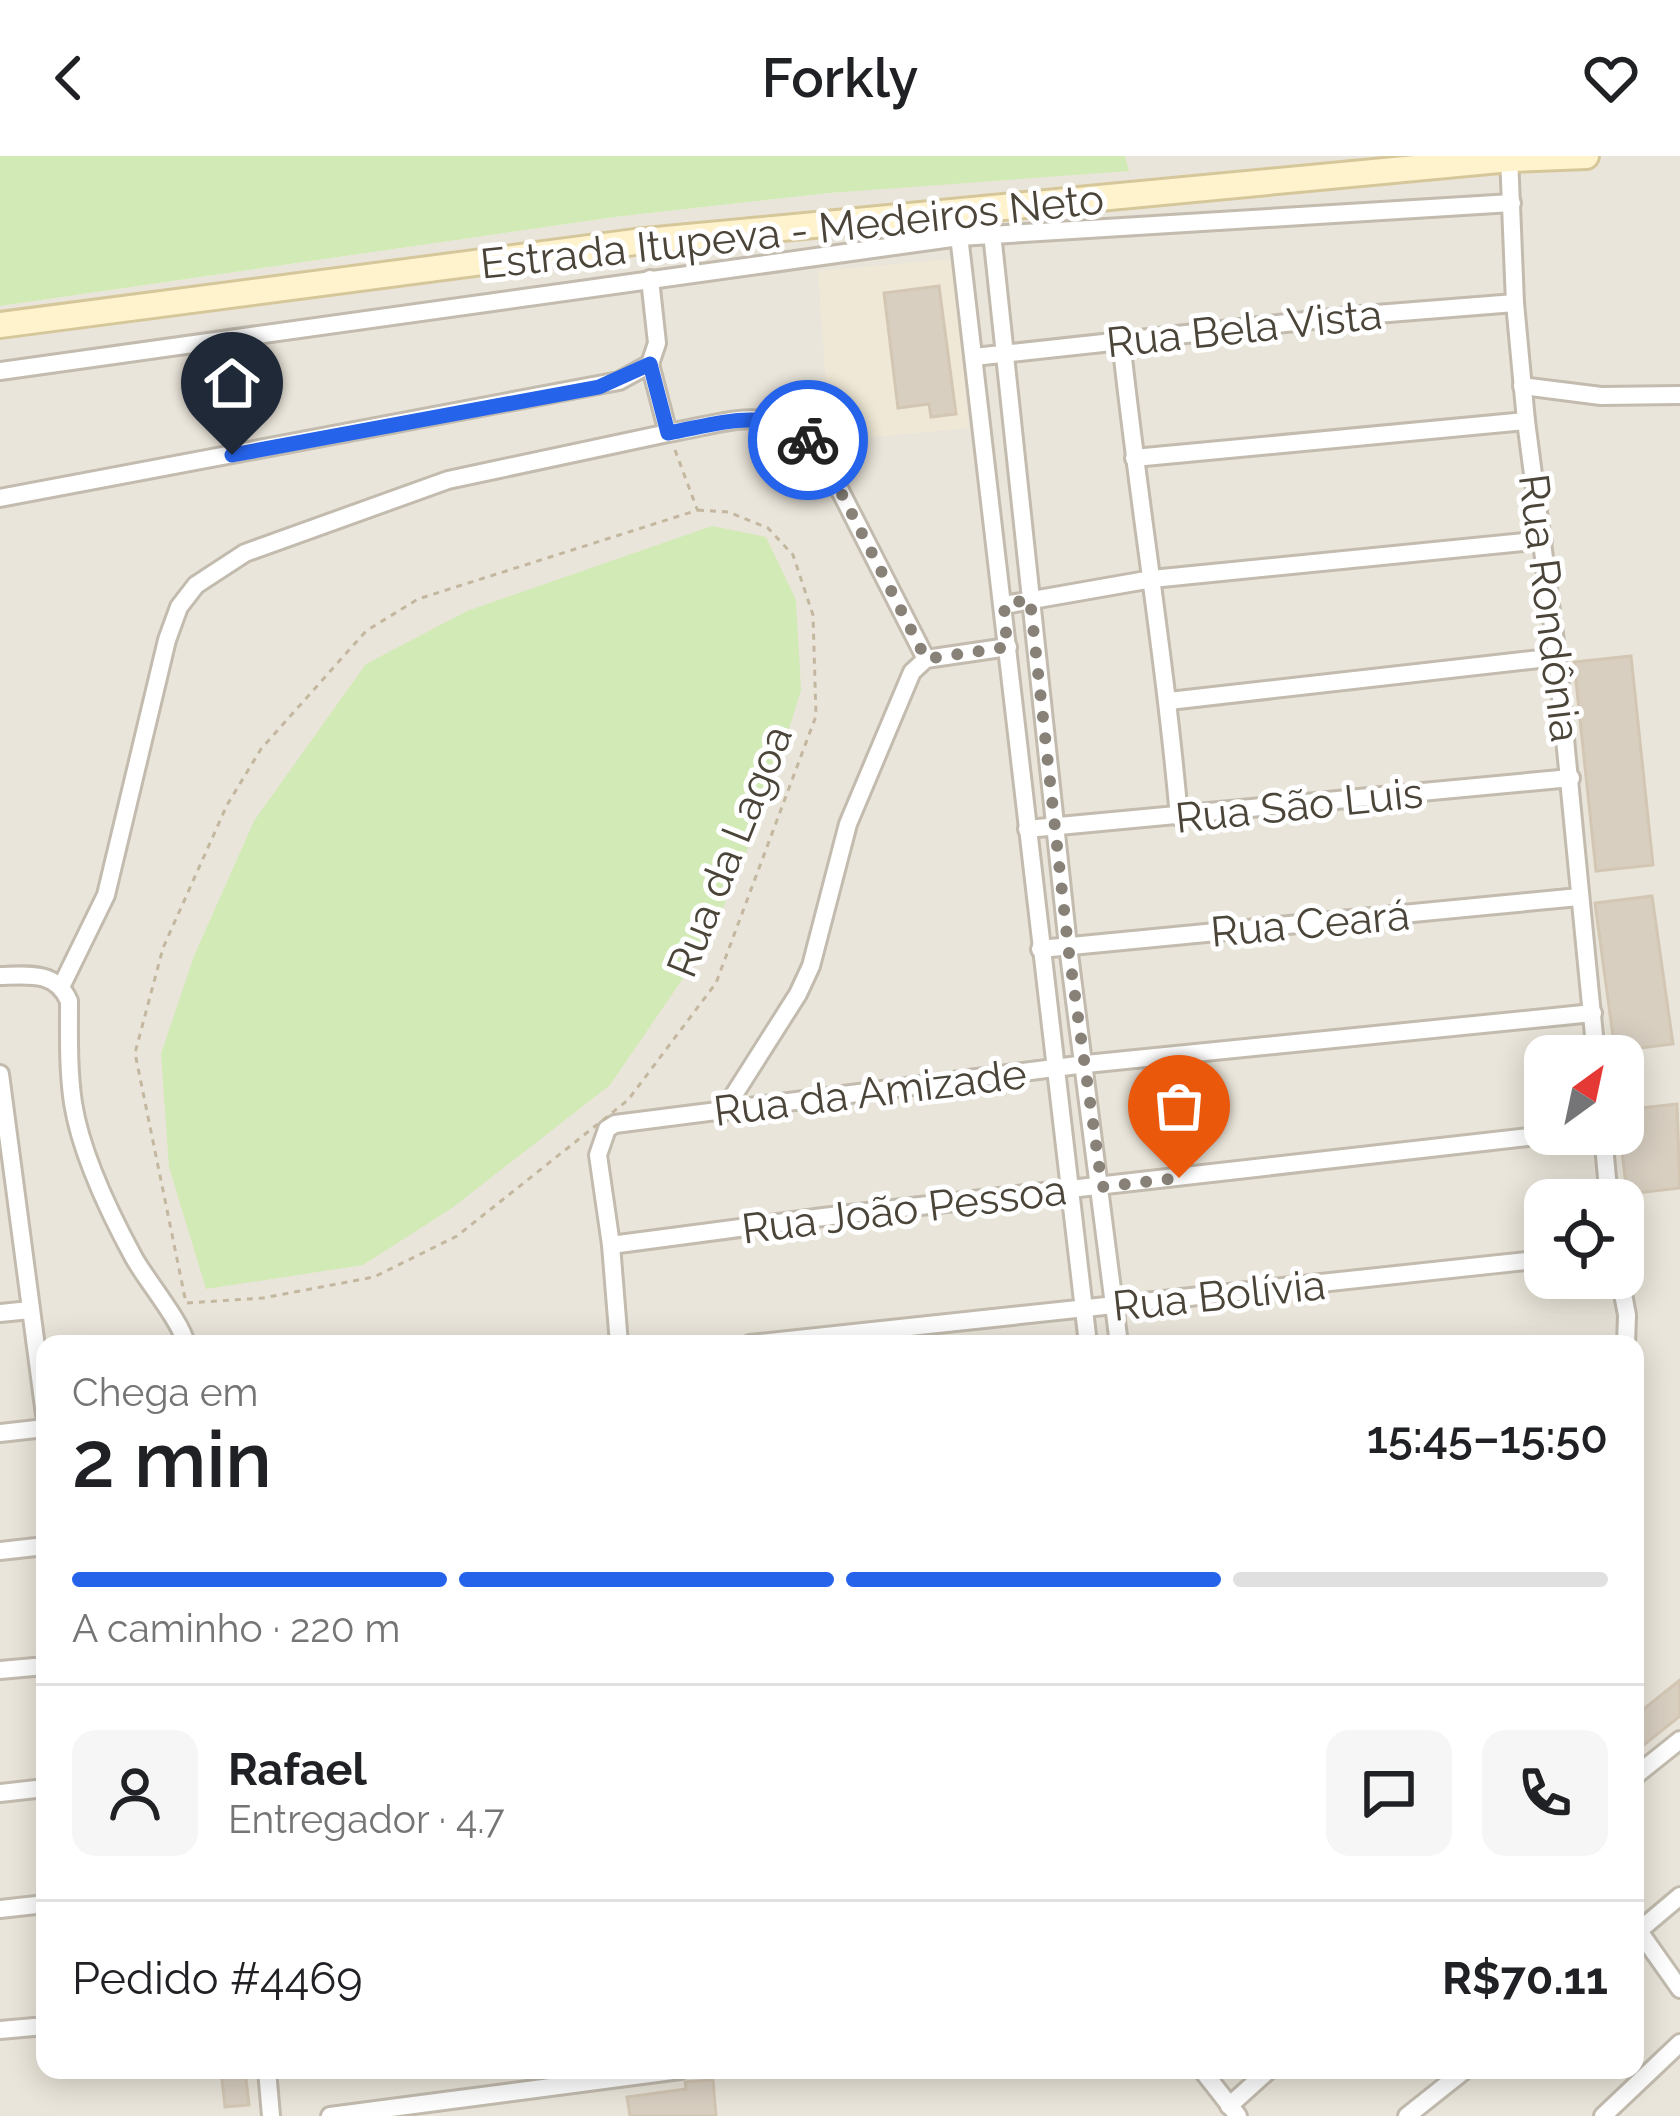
<!DOCTYPE html>
<html lang="pt">
<meta charset="utf-8">
<style>
body{margin:0;font-family:Raleway,sans-serif;background:#f6f6f6;color:#202124;height:100vh;display:flex;flex-direction:column;font-size:45px;white-space:nowrap}
*{box-sizing:border-box;margin:0}
p{font-size:39px;color:#757577}
.icon{flex:none;width:66px;height:66px;fill:none;stroke:currentColor;stroke-width:2;stroke-linecap:round;stroke-linejoin:round}
.map{position:relative;flex:1;overflow:hidden}
.details{position:absolute;left:36px;top:1179px;width:1608px;height:744px;display:flex;flex-direction:column;background:#fff;border-radius:24px;box-shadow:0 6px 30px #0003}
.details>*{flex:none}
.needle{width:78px;rotate:33deg}
.tools{position:absolute;left:1524px;top:879px;display:grid;gap:24px}
.tools a{display:grid;place-items:center;width:120px;height:120px;border-radius:24px;background:#fff;box-shadow:0 6px 30px #0003;font-size:60px}
.pin{position:absolute;display:grid;place-items:center;width:102px;height:102px;color:#fff;margin:-123px -51px;border-radius:50% 50% 50% 0;rotate:-45deg;box-shadow:0 0 12px #0007}
.pin .icon{rotate:45deg}
.courier{position:absolute;display:grid;place-items:center;width:120px;height:120px;margin:-60px;border:9px solid #2563eb;border-radius:50%;background:#fff;color:#222;box-shadow:0 3px 15px #0007}
.overview em{font-style:normal;font-weight:600}
.overview div{display:flex;flex-direction:column-reverse}
.overview{display:flex;align-items:center;justify-content:space-between;height:204px;padding:0 36px}
h1{font-size:78px;font-weight:600;line-height:90px}
.bar{display:grid;grid-template-columns:repeat(4,1fr);gap:18px 12px;align-content:center;height:144px;padding:0 36px}
.bar i{height:15px;border-radius:9px;background:#e0e0e0}
.bar .selected{background:#2563eb}
.bar p{grid-column:span 4}
.line{display:flex;align-items:center;gap:30px;padding:0 36px;border-top:3px solid #e0e0e0}
.line div{flex:1}
.round{display:grid;place-items:center;flex:none;width:126px;height:126px;border-radius:24px;background:#f6f6f6}
header{display:flex;justify-content:space-between;align-items:center;height:156px;padding:0 36px;background:#fff;font-size:54px;font-weight:600}
.map>svg:first-child{display:block}
.residential{fill:#eae5da;fill-rule:evenodd}
.education{fill:#efe8d6}
.green{fill:#d2eab5}
.building{fill:#d8cfc1;stroke:#d3c7b4;stroke-width:3}
.lines{fill:none;stroke-linecap:round;stroke-linejoin:round}
.minor-casing{stroke:#c2bbae;stroke-width:22}
.secondary-casing{stroke:#d6c79b;stroke-width:30}
.path{stroke:#c4b79f;stroke-width:3;stroke-dasharray:6 6;stroke-linecap:butt}
.minor{stroke:#fff;stroke-width:16}
.secondary{stroke:#fff3cd;stroke-width:24}
.done{stroke:#878178;stroke-width:12;stroke-dasharray:0 21.6}
.route{stroke:#2563eb;stroke-width:15}
.labels{text-anchor:middle;stroke-width:10;stroke-linejoin:round;paint-order:stroke}
.street-label{font-size:42px;fill:#4b4439;stroke:#fff}
</style>
<header><svg class="icon" aria-label="back" viewBox="0 0 24 24"><path d="M15 5l-7 7 7 7"/></svg>Forkly<svg class="icon" aria-label="heart" viewBox="0 0 24 24"><path d="M12 20l-8-8c-3-5 5-10 8-4 3-6 11-1 8 4z"/></svg></header>
<div class="map">
<svg width="1680" height="1960" viewBox="0 0 1680 1960">
<rect width="100%" height="100%" fill="#f6f3ec"/>
<path class="residential" d="M1125 0H1680V1960H0V150L615 61 830 37 1128 14ZM1545 900H1623V978H1545ZM1545 1044H1623V1122H1545ZM45 1188H1635V1914H45Z"/>
<path class="education" d="M952 103 969 272 830 285 818 115Z"/>
<g class="green">
<path d="M0 0H1125L1129 15 830 37 615 61 0 150Z"/>
<path d="M712 370 766 381 796 444 801 534 764 654 710 783 610 929 452 1052 363 1109 206 1133 169 1011 161 898 194 800 254 665 366 508 467 455Z"/>
</g>
<g class="building">
<path d="M939 130 956 258 931 261 929 248 898 252 884 137Z"/>
<path d="M1631 500 1653 709 1596 715 1574 506Z"/>
<path d="M1652 740 1673 888 1615 895 1595 747Z"/>
<path d="M1677 948 1680 1032 1627 1038 1620 978 1623 954Z"/>
<path d="M1680 1524V1560L1635 1596V1560Z"/>
<path d="M245 1914 249 1949 225 1951 221 1915Z"/>
<path d="M713 1924 716 1960H630L627 1941 686 1933 685 1926Z"/>
</g>
<g class="lines">
<g class="minor-casing">
<g id="minor">
<path d="M1509 0 1515 147 1526 265 1557 501 1596 900"/>
<path d="M991 68 1068 790 1119 1188"/>
<path d="M958 71 1088 1188"/>
<path d="M1121 184C1138 343 1165 501 1179 661"/>
<path d="M974 201 1351 160 1515 147"/>
<path d="M650 208 668 277C737 265 780 242 827 309L926 503"/>
<path d="M0 215 959 81 1512 47"/>
<path d="M1522 230 1601 240 1680 239"/>
<path d="M1134 302 1526 265"/>
<path d="M0 342 619 225 650 208 657 187 650 123"/>
<path d="M1004 449 1152 423 1543 384"/>
<path d="M1169 545 1557 501"/>
<path d="M1027 673 1571 622"/>
<path d="M1040 793 1579 741"/>
<path d="M0 820C29 819 56 815 69 845 69 878 68 913 73 947 81 998 109 1056 134 1102 147 1125 182 1167 186 1188"/>
<path d="M62 829 106 739 167 484 179 451 196 429 245 397 448 324 668 277"/>
<path d="M0 918 45 1259"/>
<path d="M723 956 798 838 811 810 848 668 912 516 926 503 1008 491"/>
<path d="M1603 978 1609 1044"/>
<path d="M611 1089 823 1061 1555 978"/>
<path d="M1620 1122 1627 1159 1626 1188"/>
<path d="M0 1157 30 1154"/>
<path d="M619 1188 611 1089 598 999 607 973 615 968 1086 908 1593 857"/>
<path d="M750 1188 1545 1103"/>
<path d="M0 1277 45 1272"/>
<path d="M0 1395 45 1390"/>
<path d="M0 1514 45 1510"/>
<path d="M1635 1620 1680 1584"/>
<path d="M0 1637 45 1632"/>
<path d="M0 1753 45 1748"/>
<path d="M1639 1775 1680 1833"/>
<path d="M1635 1778 1680 1740"/>
<path d="M0 1874 45 1870"/>
<path d="M267 1914 271 1960"/>
<path d="M1202 1914 1238 1960"/>
<path d="M1229 1950 1269 1914"/>
<path d="M330 1960 680 1914"/>
<path d="M1407 1960 1465 1914"/>
<path d="M1603 1960 1680 1887"/>
</g>
</g>
<g class="secondary-casing">
<path id="secondary" d="M0 169 635 86 1510 3 1586 0"/>
</g>
<g class="path">
<path d="M675 294 697 353"/>
<path d="M698 354 728 356 768 372 793 399 813 459 816 560 716 827 628 944 457 1080 374 1121 263 1142 186 1147 135 897 163 792 227 649 261 593 366 475 418 443Z"/>
</g>
<use href="#minor" class="minor"/>
<use href="#secondary" class="secondary"/>
</g>
<g class="lines">
<path class="done" d="M808 284 827 309 926 503 1007 491 1004 449 1030 443 1068 790 1102 1031 1179 1022"/>
<path class="route" d="M232 299 599 231 650 208 668 277C715 269 768 249 808 284"/>
</g>
<g class="labels">
<g class="street-label">
<text transform="translate(792 75) rotate(-6)" y="15">Estrada Itupeva - Medeiros Neto</text>
<text transform="translate(1244 172) rotate(-6)" y="15">Rua Bela Vista</text>
<text transform="translate(1550 452) rotate(83)" y="15">Rua Rondônia</text>
<text transform="translate(1299 649) rotate(-6)" y="15">Rua São Luis</text>
<text transform="translate(729 695) rotate(-68)" y="15">Rua da Lagoa</text>
<text transform="translate(1310 767) rotate(-5)" y="15">Rua Ceará</text>
<text transform="translate(870 936) rotate(-7)" y="15">Rua da Amizade</text>
<text transform="translate(904 1053) rotate(-7)" y="15">Rua João Pessoa</text>
<text transform="translate(1219 1139) rotate(-6)" y="15">Rua Bolívia</text>
</g>
</g>
</svg>
<div class="tools">
<a><svg class="needle" viewBox="-14 -14 28 28"><path d="M0-13l5 13h-10z" fill="#e53935"/><path d="M0 13l5-13h-10z" fill="#757577"/></svg></a>
<a><svg class="icon" aria-label="locate" viewBox="0 0 24 24"><circle cx="12" cy="12" r="6"/><path d="M12 2v4M12 18v4M2 12h4M18 12h4"/></svg></a>
</div>
<div class="pin" style="left:1179px;top:1022px;background:#ea580c"><svg class="icon" aria-label="bag" viewBox="0 0 24 24"><path d="M5 8h14l-1 12H6zM9 8a3 3 0 0 1 6 0"/></svg></div>
<div class="pin" style="left:232px;top:299px;background:#1f2937"><svg class="icon" aria-label="home" viewBox="0 0 24 24"><path d="M3 11l9-7 9 7M6 9v11h12V9"/></svg></div>
<div class="courier" style="left:808px;top:284px"><svg class="icon" aria-label="bike" viewBox="0 0 24 24"><circle cx="6" cy="16" r="4"/><circle cx="18" cy="16" r="4"/><path d="M6 16l4-8h5l3 8M10 8l3 8H6M13 5h3"/></svg></div>
<section class="details">
<div class="overview"><div><h1>2 min</h1><p>Chega em</p></div><em>15:45–15:50</em></div>
<div class="bar"><i class="selected"></i><i class="selected"></i><i class="selected"></i><i></i><p>A caminho · 220 m</p></div>
<div class="line" style="height:216px"><a class="round"><svg class="icon" aria-label="person" viewBox="0 0 24 24"><circle cx="12" cy="8" r="4"/><path d="M4 21q1-7 8-7t8 7"/></svg></a><div><b>Rafael</b><p>Entregador · 4.7</p></div><a class="round"><svg class="icon" aria-label="chat" viewBox="0 0 24 24"><path d="M4 5h16v11H9l-5 4z"/></svg></a><a class="round"><svg class="icon" aria-label="phone" viewBox="0 0 24 24"><path d="M5 4h4l2 5-3 2q2 4 5 5l2-3 5 2v4C11 20 4 13 5 4z"/></svg></a></div>
<div class="line" style="height:156px"><div>Pedido #4469</div><b>R$70.11</b></div>
</section>
</div>
